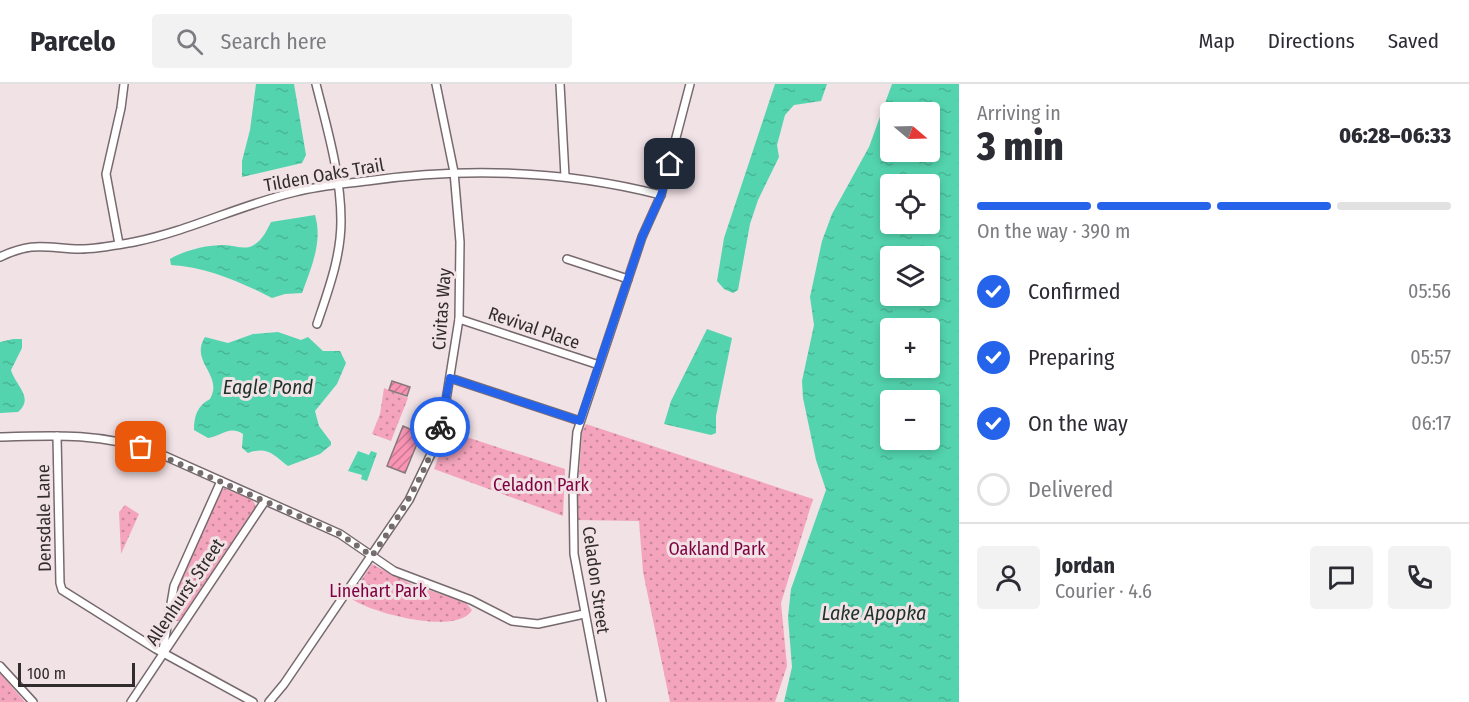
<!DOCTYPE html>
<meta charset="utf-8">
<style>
body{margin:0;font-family:"Fira Sans Condensed",sans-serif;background:#f2f2f3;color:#2b2b33;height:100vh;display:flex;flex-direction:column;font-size:22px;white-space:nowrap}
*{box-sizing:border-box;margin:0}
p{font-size:20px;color:#7c7c81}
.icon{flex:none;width:33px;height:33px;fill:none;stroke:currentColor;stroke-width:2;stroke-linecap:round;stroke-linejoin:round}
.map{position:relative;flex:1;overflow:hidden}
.drawer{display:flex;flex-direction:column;background:#fff;width:510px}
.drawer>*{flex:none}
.needle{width:39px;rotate:109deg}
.buttons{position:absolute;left:880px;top:18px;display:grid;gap:12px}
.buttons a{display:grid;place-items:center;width:60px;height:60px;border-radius:6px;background:#fff;box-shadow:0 3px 9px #0003;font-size:30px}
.scale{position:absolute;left:18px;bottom:15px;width:117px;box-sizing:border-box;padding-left:6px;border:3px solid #322c2e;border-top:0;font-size:16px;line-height:21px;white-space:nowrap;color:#322c2e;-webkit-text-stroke:4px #f1e2e6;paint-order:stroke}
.pin{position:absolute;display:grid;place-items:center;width:51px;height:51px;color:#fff;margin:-26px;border-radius:12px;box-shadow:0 3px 9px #0006}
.courier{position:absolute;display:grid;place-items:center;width:60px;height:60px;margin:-30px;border:4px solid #2563eb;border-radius:50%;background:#fff;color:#222;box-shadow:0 2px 8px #0007}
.summary em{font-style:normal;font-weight:800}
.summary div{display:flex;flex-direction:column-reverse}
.summary{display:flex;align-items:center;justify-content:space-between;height:102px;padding:0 18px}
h1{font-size:39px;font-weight:800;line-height:45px}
.bar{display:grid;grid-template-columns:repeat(4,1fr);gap:9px 6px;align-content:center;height:72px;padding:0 18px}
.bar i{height:8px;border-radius:4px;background:#e1e1e2}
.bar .on{background:#2563eb}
.bar p{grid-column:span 4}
.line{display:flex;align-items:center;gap:15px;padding:0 18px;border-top:2px solid #e1e1e2}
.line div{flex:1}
.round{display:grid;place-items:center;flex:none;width:63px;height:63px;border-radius:6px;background:#f2f2f3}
ol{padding:0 18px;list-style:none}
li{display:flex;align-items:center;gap:18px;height:66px}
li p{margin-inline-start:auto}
li .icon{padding:6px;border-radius:50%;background:#2563eb;color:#fff;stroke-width:4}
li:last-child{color:#7c7c81}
li i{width:33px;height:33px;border:3px solid #e1e1e2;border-radius:50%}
header{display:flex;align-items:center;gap:36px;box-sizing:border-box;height:84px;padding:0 30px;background:#fff;border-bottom:2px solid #e1e1e2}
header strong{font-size:28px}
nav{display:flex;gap:33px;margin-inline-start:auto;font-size:21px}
.search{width:420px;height:54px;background:#f2f2f3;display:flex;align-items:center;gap:15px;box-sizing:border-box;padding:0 21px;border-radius:6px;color:#7c7c81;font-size:22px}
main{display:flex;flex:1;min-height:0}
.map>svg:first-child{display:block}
.grass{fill:url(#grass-dots)}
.water{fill:url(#water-ripples);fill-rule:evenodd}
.building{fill:url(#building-hatch);stroke:#86797d;stroke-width:1.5}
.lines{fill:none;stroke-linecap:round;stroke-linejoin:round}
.minor-casing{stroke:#776a6e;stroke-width:10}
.minor{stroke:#fff;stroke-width:7}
.done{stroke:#756c6e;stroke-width:6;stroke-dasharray:0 10.8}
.route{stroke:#2563eb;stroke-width:8}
.labels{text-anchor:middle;stroke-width:6;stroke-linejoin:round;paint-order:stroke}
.street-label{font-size:18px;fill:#322c2e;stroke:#f1e2e6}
.park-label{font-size:18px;fill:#7f0041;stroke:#f1e2e6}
.water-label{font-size:20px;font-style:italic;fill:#1c322a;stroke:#f1e2e6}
</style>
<header>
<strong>Parcelo</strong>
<div class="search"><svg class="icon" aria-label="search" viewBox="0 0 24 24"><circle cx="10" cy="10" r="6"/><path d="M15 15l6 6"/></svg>Search here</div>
<nav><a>Map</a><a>Directions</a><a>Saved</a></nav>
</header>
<main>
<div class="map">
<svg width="959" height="618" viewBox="0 0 959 618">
<defs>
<pattern id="grass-dots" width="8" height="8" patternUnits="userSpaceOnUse" patternTransform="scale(1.5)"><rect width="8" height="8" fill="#f4a5bd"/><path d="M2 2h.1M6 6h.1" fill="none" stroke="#c6879a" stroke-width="1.8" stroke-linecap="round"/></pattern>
<pattern id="water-ripples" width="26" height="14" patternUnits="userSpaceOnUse" patternTransform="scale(1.5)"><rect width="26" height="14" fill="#53d4ae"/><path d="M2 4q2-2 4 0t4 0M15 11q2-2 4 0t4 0" fill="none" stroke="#49b696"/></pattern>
<pattern id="building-hatch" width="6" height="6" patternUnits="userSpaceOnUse" patternTransform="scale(1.5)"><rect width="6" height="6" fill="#f994b5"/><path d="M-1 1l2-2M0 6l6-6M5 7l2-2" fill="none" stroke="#ca7994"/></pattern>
</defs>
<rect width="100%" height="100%" fill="#f1e2e6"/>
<g class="grass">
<path d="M384 304 408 314 391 357 372 350 380 330Z"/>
<path d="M586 340 813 415 781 519 787 582 775 618H670L643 488 639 437 576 436 582 348Z"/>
<path d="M448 347 565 385 563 432 434 385Z"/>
<path d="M224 404 252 415 256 422 179 537H174L177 504 221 407Z"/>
<path d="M125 421 139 430 121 470 119 428Z"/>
<path d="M372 480 409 499 466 519 472 526C458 552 371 529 352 515L351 512Z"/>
<path d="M0 589 25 618H0Z"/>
</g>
<g class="water">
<path d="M256 0H294L306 71 302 79 242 93V77L250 46Z"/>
<path d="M775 0H827L821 17 794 21 785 31 777 61 779 73 758 116 750 140 738 206 733 209 724 205 717 197 724 154Z"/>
<path d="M892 0H959V618H784L792 583 788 533 791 505 826 406 816 376 803 314 802 297 814 241 810 213 822 157 832 130 869 63ZM930 28V68H891V28ZM930 100V140H891V100ZM891 172H930V212H891ZM930 244V284H891V244ZM930 316V356H891V316Z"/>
<path d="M315 131C323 158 311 184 302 209L285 210 272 214C241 198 206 183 171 181L170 175C185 166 207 161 224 161 233 161 244 166 252 162 262 157 266 148 271 138Z"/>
<path d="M707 245 732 254 716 332V349L711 351 664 340 671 317Z"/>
<path d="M278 248 301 256 308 253 323 267H340L346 279 337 300 315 327 319 342 331 358V361L320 370 288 382C273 370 267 362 248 369L242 364 243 350C229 341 222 352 208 354L194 346C194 332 197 322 210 315 224 291 189 278 205 253L228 259 253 250Z"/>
<path d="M13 255H22V264L11 286C15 301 35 314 18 328L0 329V258Z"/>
<path d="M358 367 369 371 371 367 377 369 367 397 361 395 362 391 348 387Z"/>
</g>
<g class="building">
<path d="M392 297 410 303 407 312 389 306Z"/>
<path d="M403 342 421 350 405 389 387 382Z"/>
</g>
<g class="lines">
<g class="minor-casing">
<g id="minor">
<path d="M316 0C327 44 341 91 341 137 341 173 328 207 317 240"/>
<path d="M560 0 565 92"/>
<path d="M119 160 106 90 121 24 124 0"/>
<path d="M0 173C33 157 46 164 80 165 97 165 117 161 134 158 189 147 240 121 295 108 318 102 343 100 367 97 467 83 563 86 661 111"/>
<path d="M567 175 628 195"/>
<path d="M459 235 599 281"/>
<path d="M450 294 580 337"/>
<path d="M57 352 60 499 62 506 156 565 253 618"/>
<path d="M0 353C56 351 103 349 156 368L340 450 394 487 471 516 512 537 538 540 584 530"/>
<path d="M163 566 174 502 221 397"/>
<path d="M0 582 33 618"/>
<path d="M131 618 265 417"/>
<path d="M269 618 284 600 409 416 432 368 444 329 459 235 460 158 454 88 436 0"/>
<path d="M602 618 574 470 573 398 577 348 642 153 661 111 690 0"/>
</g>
</g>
<use href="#minor" class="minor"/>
</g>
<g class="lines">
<path class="done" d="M141 363 340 450 372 472C400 431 426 391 440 343"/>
<path class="route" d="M440 343 450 294 580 337 642 153 661 111 670 80"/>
</g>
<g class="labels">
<g class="street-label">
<text transform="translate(324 91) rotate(-10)" y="6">Tilden Oaks Trail</text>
<text transform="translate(442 225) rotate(-86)" y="6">Civitas Way</text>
<text transform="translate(534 244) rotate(19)" y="6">Revival Place</text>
<text transform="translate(44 434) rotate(-91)" y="6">Densdale Lane</text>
<text transform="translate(596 496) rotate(82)" y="6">Celadon Street</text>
<text transform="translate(185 508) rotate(-56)" y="6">Allenhurst Street</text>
</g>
<g class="park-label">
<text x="541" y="407">Celadon Park</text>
<text x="717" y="471">Oakland Park</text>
<text x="378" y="513">Linehart Park</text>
</g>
<g class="water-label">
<text x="268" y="310">Eagle Pond</text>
<text x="874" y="536">Lake Apopka</text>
</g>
</g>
</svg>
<div class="buttons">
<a><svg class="needle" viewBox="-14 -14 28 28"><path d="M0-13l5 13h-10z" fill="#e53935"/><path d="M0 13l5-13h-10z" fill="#7c7c81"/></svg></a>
<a><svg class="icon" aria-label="locate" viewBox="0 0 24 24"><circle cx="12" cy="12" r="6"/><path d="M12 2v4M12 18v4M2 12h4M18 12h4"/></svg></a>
<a><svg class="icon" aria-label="layers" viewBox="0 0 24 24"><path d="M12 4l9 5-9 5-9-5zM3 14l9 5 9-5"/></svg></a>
<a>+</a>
<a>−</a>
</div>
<div class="scale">100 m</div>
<div class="pin" style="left:141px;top:363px;background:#ea580c"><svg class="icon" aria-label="bag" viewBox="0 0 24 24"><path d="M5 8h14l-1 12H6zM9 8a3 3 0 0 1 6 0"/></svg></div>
<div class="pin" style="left:670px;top:80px;background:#1f2937"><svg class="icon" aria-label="home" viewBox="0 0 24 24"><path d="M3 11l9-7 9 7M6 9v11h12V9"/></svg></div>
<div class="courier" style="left:440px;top:343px"><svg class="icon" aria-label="bike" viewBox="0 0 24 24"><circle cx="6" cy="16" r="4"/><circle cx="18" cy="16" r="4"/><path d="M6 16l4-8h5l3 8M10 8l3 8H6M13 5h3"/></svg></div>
</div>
<section class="drawer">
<div class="summary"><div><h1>3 min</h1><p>Arriving in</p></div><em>06:28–06:33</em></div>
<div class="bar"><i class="on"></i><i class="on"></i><i class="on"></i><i></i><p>On the way · 390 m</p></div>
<ol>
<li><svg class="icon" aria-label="check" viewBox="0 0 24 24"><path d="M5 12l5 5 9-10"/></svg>Confirmed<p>05:56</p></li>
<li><svg class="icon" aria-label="check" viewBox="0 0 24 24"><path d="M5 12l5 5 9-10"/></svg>Preparing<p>05:57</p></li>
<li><svg class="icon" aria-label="check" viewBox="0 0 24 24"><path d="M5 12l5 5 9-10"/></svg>On the way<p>06:17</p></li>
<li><i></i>Delivered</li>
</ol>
<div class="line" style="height:108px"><a class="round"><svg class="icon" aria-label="person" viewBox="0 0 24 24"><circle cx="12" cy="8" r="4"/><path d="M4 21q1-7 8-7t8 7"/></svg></a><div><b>Jordan</b><p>Courier · 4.6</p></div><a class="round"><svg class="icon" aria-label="chat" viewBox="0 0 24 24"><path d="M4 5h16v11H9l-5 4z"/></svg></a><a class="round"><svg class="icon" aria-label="phone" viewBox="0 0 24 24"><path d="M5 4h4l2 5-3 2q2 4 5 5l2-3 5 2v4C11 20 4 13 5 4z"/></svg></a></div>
</section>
</main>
